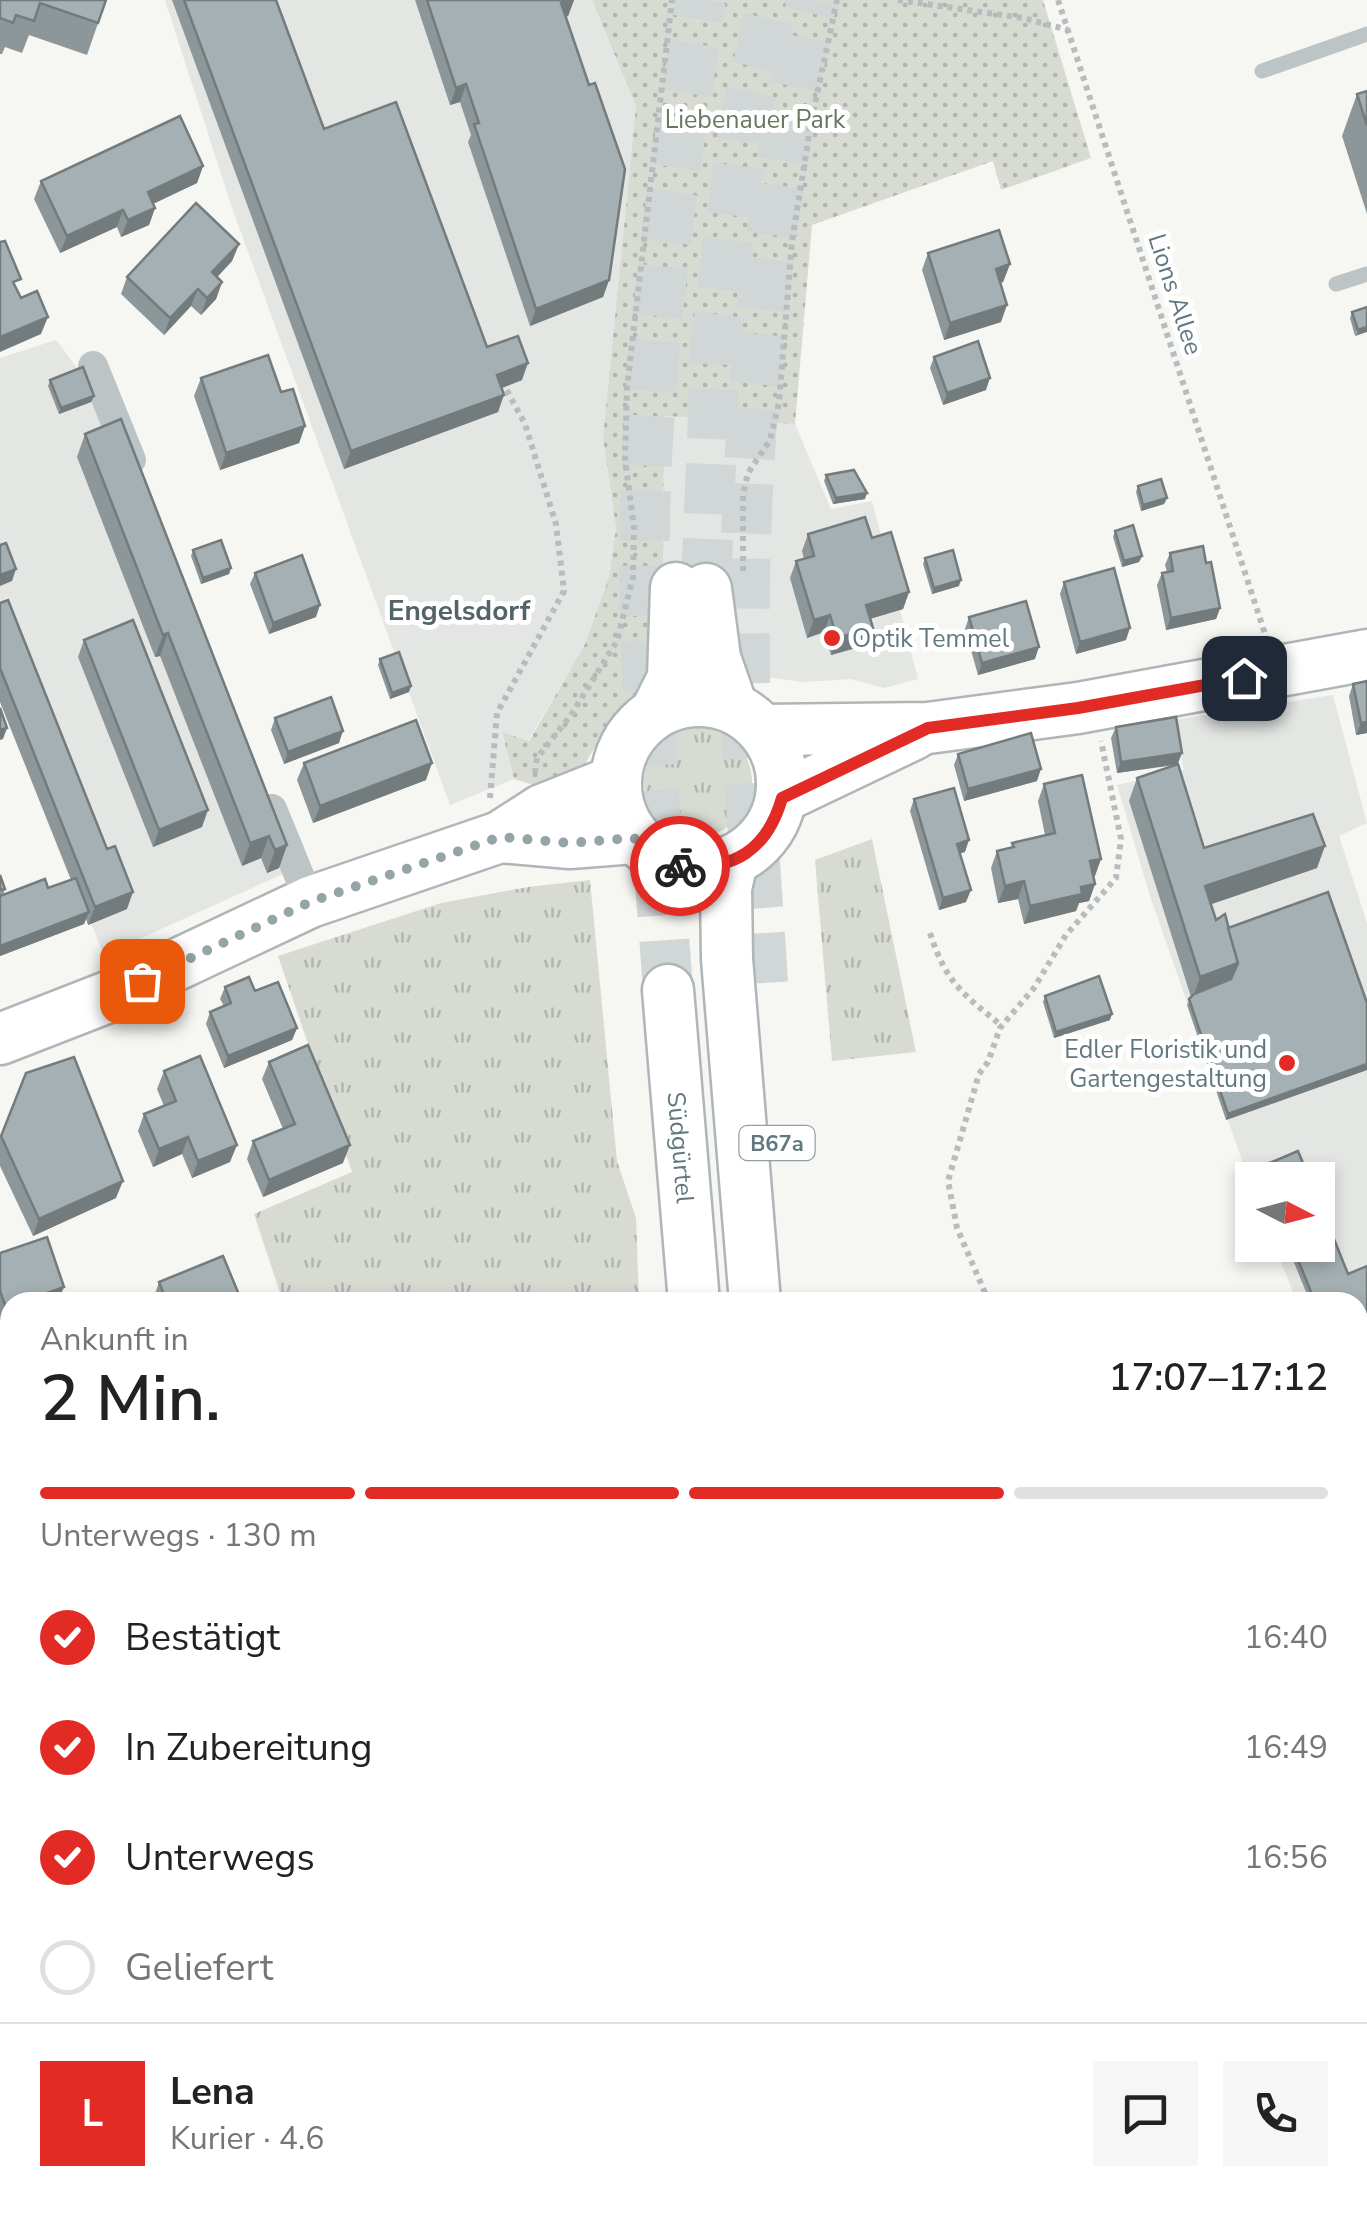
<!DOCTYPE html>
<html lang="de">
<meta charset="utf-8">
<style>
body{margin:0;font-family:"Nunito Sans",sans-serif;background:#f6f6f6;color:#222;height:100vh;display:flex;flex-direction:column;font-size:38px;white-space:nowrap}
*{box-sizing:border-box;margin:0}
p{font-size:32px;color:#767676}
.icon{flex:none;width:55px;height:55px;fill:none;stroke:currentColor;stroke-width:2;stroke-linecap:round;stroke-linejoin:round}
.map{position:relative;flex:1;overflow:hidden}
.details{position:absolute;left:0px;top:1292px;width:1368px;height:932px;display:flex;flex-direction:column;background:#fff;border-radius:30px 30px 0 0;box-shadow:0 5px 15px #0003}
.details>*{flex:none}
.needle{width:65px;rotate:96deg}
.tools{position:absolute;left:1235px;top:1162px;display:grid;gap:20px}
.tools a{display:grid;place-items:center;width:100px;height:100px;border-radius:0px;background:#fff;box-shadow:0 5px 15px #0003;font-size:50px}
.pin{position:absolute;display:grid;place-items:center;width:85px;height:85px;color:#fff;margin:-42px;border-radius:20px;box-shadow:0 5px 15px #0006}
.courier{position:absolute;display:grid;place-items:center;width:100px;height:100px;margin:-50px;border:8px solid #e32b26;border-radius:50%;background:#fff;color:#222;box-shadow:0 2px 12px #0007}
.headline em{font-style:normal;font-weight:600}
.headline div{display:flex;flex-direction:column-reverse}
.headline{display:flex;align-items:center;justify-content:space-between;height:170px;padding:0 40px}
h1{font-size:65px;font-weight:600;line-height:75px}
.bar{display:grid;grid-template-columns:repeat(4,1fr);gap:15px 10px;align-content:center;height:120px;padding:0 40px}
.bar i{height:12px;border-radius:8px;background:#e0e0e0}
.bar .on{background:#e32b26}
.bar p{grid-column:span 4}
.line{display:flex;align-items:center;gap:25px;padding:0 40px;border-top:2px solid #e0e0e0}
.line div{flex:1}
.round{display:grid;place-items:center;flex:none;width:105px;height:105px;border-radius:0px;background:#f6f6f6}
ol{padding:0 40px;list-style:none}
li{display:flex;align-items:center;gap:30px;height:110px}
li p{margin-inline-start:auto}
li .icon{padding:10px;border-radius:50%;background:#e32b26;color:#fff;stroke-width:4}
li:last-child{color:#767676}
li i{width:55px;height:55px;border:5px solid #e0e0e0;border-radius:50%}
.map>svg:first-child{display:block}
.built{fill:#e4e6e4}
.grass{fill:url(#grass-tufts)}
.park{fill:url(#park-dots)}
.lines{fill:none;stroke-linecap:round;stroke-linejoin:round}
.primary-tunnel{stroke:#d1d6d6;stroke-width:50;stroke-dasharray:50 25;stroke-linecap:butt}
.primary-casing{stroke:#aeb6b8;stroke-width:55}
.path{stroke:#b7bcbe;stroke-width:6;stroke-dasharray:5 5;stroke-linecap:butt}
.service{stroke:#bdc4c6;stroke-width:15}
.minor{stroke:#bdc4c6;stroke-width:30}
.primary{stroke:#fff;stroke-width:50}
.wall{fill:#8d979a}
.shaded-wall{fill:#737b7d}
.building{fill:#a4b0b3;stroke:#737b7d;stroke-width:2.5}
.done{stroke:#95a4a7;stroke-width:10;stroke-dasharray:0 18}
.route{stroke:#e32b26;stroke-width:12}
.poi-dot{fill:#e32b26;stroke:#fff;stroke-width:4}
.labels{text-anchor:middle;stroke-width:10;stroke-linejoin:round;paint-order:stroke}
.shield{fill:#fff;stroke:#90a0a5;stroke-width:2.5}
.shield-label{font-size:22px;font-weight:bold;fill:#61787e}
.park-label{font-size:25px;fill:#697660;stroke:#fff}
.street-label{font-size:25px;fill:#61787e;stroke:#fff}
.poi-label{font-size:25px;fill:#61787e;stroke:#fff;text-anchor:start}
.neighbourhood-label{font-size:28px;font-weight:bold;fill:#536469;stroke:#fff}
</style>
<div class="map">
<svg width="1367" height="2223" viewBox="0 0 1367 2223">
<defs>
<pattern id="grass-tufts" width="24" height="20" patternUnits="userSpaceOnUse" patternTransform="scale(2.5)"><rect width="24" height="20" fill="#d7dbd2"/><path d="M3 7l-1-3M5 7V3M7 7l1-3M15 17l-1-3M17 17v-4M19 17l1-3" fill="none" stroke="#b2b6b0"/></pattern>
<pattern id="park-dots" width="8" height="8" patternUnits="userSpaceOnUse" patternTransform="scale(2.5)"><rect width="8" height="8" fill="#d7dbd2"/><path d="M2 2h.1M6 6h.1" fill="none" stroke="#b2b6b0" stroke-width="1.8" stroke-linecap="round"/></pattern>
</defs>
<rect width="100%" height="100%" fill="#f6f6f3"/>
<g class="built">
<path d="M165 0H592L636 106 603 437 616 528 609 577 585 644 528 741 502 733 514 779 450 805 231 205Z"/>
<path d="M56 340 81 373 91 402 113 442 283 874 104 955 0 702V358Z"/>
<path d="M664 416 795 424 831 509 872 501 918 679 884 688 851 679 804 682 736 673 663 599Z"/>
<path d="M1333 695 1367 823 1339 836 1367 923V1465L1358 1443V1302H1297L1274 1245H1318V1180H1252V1189L1150 896 1117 785 1184 770 1173 720Z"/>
<path d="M434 2215H756V2217L755 2223H438Z"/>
</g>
<g class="grass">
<circle cx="698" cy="782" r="54"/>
<path d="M872 839 916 1052 832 1061 815 860Z"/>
<path d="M590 880 617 1161 636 1218 639 1302H283L254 1214 352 1172 278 956 441 903 528 887Z"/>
</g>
<path class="park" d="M592 0H1043L1091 158 1001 190 993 161 812 225 795 424 664 416 663 599 652 680 614 715 582 769 552 791 514 779 502 732 529 741 585 644 609 577 616 528 603 437 636 106Z"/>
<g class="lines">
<g class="primary-tunnel">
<path d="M706 589 716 339 744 125 773 0"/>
<path d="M763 983C757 880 747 775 745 672 741 445 766 221 812 0"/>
<path d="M668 990C656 822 640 651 646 482 652 320 675 160 701 0"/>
</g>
<g class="primary-casing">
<g id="primary">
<path d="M706 589 715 658 732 707"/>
<circle cx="699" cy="784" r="83"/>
<path d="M656 712 673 678 676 588"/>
<path d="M763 730 928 728 1078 708 1367 655"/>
<path d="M782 797 914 734"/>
<path d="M500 837 570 843 634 838"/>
<path d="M732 862 726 888 727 959 755 1302"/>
<path id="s1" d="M668 990 694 1302"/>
<path d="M0 1039 108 997 310 902 500 837 542 810 615 781"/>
<path d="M817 2215 818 2223"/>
</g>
</g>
<g class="path">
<path d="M898 0 1023 18 1068 30"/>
<path d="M1058 0 1266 637"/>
<path d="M743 571V494L748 473 770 440 779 403 792 241 811 123 837 0"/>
<path d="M535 773 537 758 571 715 617 641 633 577 634 528 625 459 627 387 672 0"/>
<path d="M490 798 497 713 564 591 556 524 525 424 505 387"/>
<path d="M930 933C946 983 963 994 1002 1026"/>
<path d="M989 1302 957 1228 948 1181 979 1074 988 1062 1000 1028 1034 988 1066 935 1116 878 1121 839 1101 741"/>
<path d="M0 2120 10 2115"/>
<path d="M1358 2182 1367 2204"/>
<path d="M184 2215 188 2223"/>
</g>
<g class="service">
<path d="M1262 71 1367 34"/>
<path d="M1336 284 1367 274"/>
<path d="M449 2215 453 2223"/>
<path d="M609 2215 616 2223"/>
<path d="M519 2223 539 2215"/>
<path d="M689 2223 695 2215"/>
</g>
<g class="minor">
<path d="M93 366 131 460"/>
<path d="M272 809 310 902"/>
<path d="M0 1819 10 1841"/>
</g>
<use href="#primary" class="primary"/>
</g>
<g class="wall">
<path d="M0 0H106L87 55 29 35 22 53 5 47 2 54H0Z"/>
<path d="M172 0H276L324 129 487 347 522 380 502 388 498 412 344 469Z"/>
<path d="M415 0H574L568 16H566L609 280 603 297 530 326 468 142 471 135 460 102 450 105Z"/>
<path d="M1367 91V214L1342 136 1357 94Z"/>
<path d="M203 166 197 183 153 204 155 208 149 225 121 237 117 227 60 253 34 199 41 181Z"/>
<path d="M239 244 232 261 217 277 222 282 216 299 201 315 191 306 164 335 121 294 127 277Z"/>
<path d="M928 253 1010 264 1003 282 1000 283 1001 322 944 340 922 270Z"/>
<path d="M1367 307 1355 336 1350 318 1352 312Z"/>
<path d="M934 357 986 390 943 405 930 368Z"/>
<path d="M201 378 281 392 305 426 299 443 220 470 194 396Z"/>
<path d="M50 380 94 396 91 402 59 414 48 386Z"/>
<path d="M85 434 287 845 279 868 267 873 261 858 242 866 160 656 155 657 77 457Z"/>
<path d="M826 475 865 499 833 504 824 481Z"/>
<path d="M1138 486 1167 498 1164 504 1141 511 1136 492Z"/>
<path d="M1115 531 1142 556 1139 562 1122 567 1113 537Z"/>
<path d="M808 534 872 538 909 592 903 609 870 619 866 645 831 655 824 632 807 638 790 578 796 561 804 559 802 551Z"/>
<path d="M193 550 231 568 229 574 201 584 191 556Z"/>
<path d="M1170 553 1220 608 1216 619 1166 630 1157 585 1162 573 1167 572 1165 565Z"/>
<path d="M925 558 959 586 932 594 923 564Z"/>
<path d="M255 573 316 617 269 634 250 584Z"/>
<path d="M1064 582 1126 640 1076 654 1060 594Z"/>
<path d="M0 603 127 909 88 925 86 919 84 924 0 956V875L5 889 3 895 48 888 71 880 0 702Z"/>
<path d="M969 617 1035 659 978 675 965 629Z"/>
<path d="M84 640 202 827 153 847 78 657Z"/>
<path d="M380 659 409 692 390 699 378 665Z"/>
<path d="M1367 681V733L1356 735 1349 696 1353 684Z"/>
<path d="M275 718 339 743 284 764 271 730Z"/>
<path d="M1116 727 1182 753 1178 764 1204 848 1317 868 1211 904 1216 920 1367 1003V1070L1226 1120 1187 1005 1191 997 1129 801 1137 778 1176 765 1117 773 1111 738Z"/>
<path d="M958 754 1037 781 964 801 954 765Z"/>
<path d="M304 763 426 780 313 823 297 780Z"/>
<path d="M1044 784 1101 859 1094 876 1095 884 1089 901 1079 903 1076 911 1024 924 1018 899 998 903 991 868 997 851 1011 848 1012 843 1045 835 1038 801Z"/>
<path d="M914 799 965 852 960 853 966 902 939 910 910 811Z"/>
<path d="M225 987 297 1028 292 1040 224 1068 206 1024 210 1012 224 1006 220 999Z"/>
<path d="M1045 996 1110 1020 1054 1038 1043 1002Z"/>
<path d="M269 1062 343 1163 263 1197 247 1159 253 1141 283 1129 262 1079Z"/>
<path d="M164 1071 230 1162 192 1178 182 1154 153 1167 138 1131 144 1114 164 1106 157 1089Z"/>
<path d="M26 1073 116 1198 33 1236 0 1166V1138Z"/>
<path d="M1260 1167 1310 1180H1261L1258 1173Z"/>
<path d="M1287 1245H1318L1348 1274 1367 1266V1322L1358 1326V1302H1310Z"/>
<path d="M0 1253 10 1302V1365L0 1337Z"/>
<path d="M159 1282 242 1302H158L155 1294Z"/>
<path d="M0 1737H10V1811L0 1788Z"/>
</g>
<g class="shaded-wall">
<path d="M569 0H574L568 16 555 20 561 3Z"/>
<path d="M466 84 460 102 450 105 456 88Z"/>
<path d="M203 166 197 183 142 209 148 192Z"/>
<path d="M155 208 149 225 121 237 128 220Z"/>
<path d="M123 210 117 227 60 253 67 236Z"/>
<path d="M239 244 232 261 206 289 212 272Z"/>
<path d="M1010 264 1003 282 989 286 996 269Z"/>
<path d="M609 280 603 297 530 326 536 309Z"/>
<path d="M222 282 216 299 201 315 207 298Z"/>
<path d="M198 289 191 306 164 335 170 318Z"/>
<path d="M1007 305 1001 322 944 340 950 323Z"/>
<path d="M48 317 41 334 0 352V337Z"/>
<path d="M1367 327V332L1355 336 1358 330Z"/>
<path d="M528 363 522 380 491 392 497 375Z"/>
<path d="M990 378 986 390 943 405 947 393Z"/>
<path d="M504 395 498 412 344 469 351 451Z"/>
<path d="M94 396 91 402 59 414 61 408Z"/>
<path d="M305 426 299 443 220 470 226 453Z"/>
<path d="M867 493 865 499 833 504 836 498Z"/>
<path d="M1167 498 1164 504 1141 511 1143 505Z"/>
<path d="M1142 556 1139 562 1122 567 1124 561Z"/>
<path d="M231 568 229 574 201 584 203 578Z"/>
<path d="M16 569 12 581 0 586V575Z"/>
<path d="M961 580 959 586 932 594 934 588Z"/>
<path d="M909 592 903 609 859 622 866 605Z"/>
<path d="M320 605 316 617 269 634 273 623Z"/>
<path d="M1220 608 1216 619 1166 630 1171 618Z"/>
<path d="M830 615 824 632 807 638 814 620Z"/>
<path d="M873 628 866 645 831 655 837 638Z"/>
<path d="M1130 628 1126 640 1076 654 1080 642Z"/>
<path d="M168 633 160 656 155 657 163 635Z"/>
<path d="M1039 647 1035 659 978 675 982 663Z"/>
<path d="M411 686 409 692 390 699 392 693Z"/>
<path d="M1367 722V733L1356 735 1361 723Z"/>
<path d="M7 728 3 739 0 740V730Z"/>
<path d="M343 731 339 743 284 764 288 752Z"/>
<path d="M1182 753 1177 764 1117 773 1121 762Z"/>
<path d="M432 763 426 780 313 823 320 806Z"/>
<path d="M1041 769 1037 781 964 801 968 789Z"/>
<path d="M208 810 202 827 153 847 159 830Z"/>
<path d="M269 836 261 858 242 866 250 843Z"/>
<path d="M969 840 965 852 953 855 957 844Z"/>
<path d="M287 845 279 868 267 873 275 850Z"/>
<path d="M1325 846 1317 868 1197 909 1205 886Z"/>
<path d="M1101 859 1095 876 1084 879 1090 861Z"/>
<path d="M1024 881 1018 899 998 903 1005 886Z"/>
<path d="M1095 884 1089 901 1079 903 1076 911 1024 924 1030 906 1081 887Z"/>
<path d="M971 890 966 902 939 910 943 898Z"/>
<path d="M133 892 127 909 88 925 95 907Z"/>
<path d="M89 912 84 924 0 956V946Z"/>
<path d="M1238 963 1229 985 1192 1000 1200 977Z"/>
<path d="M1112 1014 1110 1020 1054 1038 1056 1032Z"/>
<path d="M297 1028 292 1040 224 1068 228 1056Z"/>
<path d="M1367 1064V1070L1226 1120 1228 1114Z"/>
<path d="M188 1137 182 1154 153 1167 159 1149Z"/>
<path d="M237 1145 230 1162 192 1178 198 1161Z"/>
<path d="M350 1145 343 1163 263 1197 269 1180Z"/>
<path d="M123 1181 116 1198 33 1236 39 1219Z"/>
<path d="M64 1287 58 1302H41L44 1294Z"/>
<path d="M1367 1317V1322L1358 1326V1321Z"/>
<path d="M10 1955V1965L0 1969V1960Z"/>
<path d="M10 2005V2015L0 2019V2009Z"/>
</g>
<g class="building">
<path d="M0 0H106L98 23 40 3 34 21 16 15 13 23 0 18Z"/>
<path d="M184 0H276L324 129 396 102 487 347 518 336 528 363 497 375 504 395 351 451Z"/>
<path d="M427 0H569L561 3 589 85 595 83 625 169 609 280 536 309 474 124 479 123 466 84 456 88Z"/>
<path d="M1367 91V125L1357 94Z"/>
<path d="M180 116 203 166 148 192 155 208 128 220 123 210 67 236 41 181Z"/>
<path d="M196 203 239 244 212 272 222 282 207 298 198 289 170 318 127 277Z"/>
<path d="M999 230 1010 264 996 269 1007 305 950 323 928 253Z"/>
<path d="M5 241 21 279 13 282 21 298 37 291 48 317 0 337V242Z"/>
<path d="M1367 307V327L1358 330 1352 312Z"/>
<path d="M978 341 990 378 947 393 934 357Z"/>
<path d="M268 355 281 392 293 389 305 426 226 453 201 378Z"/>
<path d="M83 367 94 396 61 408 50 380Z"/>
<path d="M121 419 287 845 275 850 269 836 250 843 168 633 163 635 85 434Z"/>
<path d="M854 470 867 493 836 498 826 475Z"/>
<path d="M1161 479 1167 498 1143 505 1138 486Z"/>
<path d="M865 517 872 538 891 532 909 592 866 605 873 628 837 638 830 615 814 620 796 561 814 556 808 534Z"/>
<path d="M1133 525 1142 556 1124 561 1115 531Z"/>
<path d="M221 540 231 568 203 578 193 550Z"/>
<path d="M6 543 16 569 0 575V545Z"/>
<path d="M1203 546 1206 563 1211 562 1220 608 1171 618 1162 573 1173 571 1170 553Z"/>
<path d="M953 550 961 580 934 588 925 558Z"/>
<path d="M302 555 320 605 273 623 255 573Z"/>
<path d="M1114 568 1130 628 1080 642 1064 582Z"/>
<path d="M8 600 107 849 115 846 133 892 95 907 0 668V603Z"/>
<path d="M1026 601 1039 647 982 663 969 617Z"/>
<path d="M133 620 208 810 159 830 84 640Z"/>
<path d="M399 652 411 686 392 693 380 659Z"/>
<path d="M1367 681V722L1361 723 1353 684Z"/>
<path d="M331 697 343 731 288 752 275 718Z"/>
<path d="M0 708 7 728 0 730Z"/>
<path d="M1176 717 1182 753 1121 762 1116 727Z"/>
<path d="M416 720 432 763 320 806 304 763Z"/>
<path d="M1031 733 1041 769 968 789 958 754Z"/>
<path d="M1178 764 1204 848 1313 814 1325 846 1205 886 1216 920 1225 914 1238 963 1200 977 1137 778Z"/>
<path d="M1082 775 1101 859 1090 861 1095 884 1081 887 1082 894 1030 906 1024 881 1005 886 997 851 1014 847 1012 843 1055 833 1044 784Z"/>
<path d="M954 788 969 840 957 844 971 890 943 898 914 799Z"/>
<path d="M0 875 5 889 0 890Z"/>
<path d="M76 878 89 912 0 946V896L45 879 48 888Z"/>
<path d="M1328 892 1367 1003V1064L1228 1114 1189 999 1194 994 1231 979 1238 963 1228 928Z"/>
<path d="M1099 976 1112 1014 1056 1032 1045 996Z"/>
<path d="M249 977 255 991 278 982 297 1028 228 1056 210 1012 231 1003 225 987Z"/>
<path d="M308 1045 350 1145 269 1180 253 1141 295 1124 269 1062Z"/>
<path d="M200 1056 237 1145 198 1161 188 1137 159 1149 144 1114 176 1101 164 1071Z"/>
<path d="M74 1057 123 1181 39 1219 1 1136 26 1073Z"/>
<path d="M1298 1151 1310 1180H1266L1260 1167Z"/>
<path d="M1318 1199 1348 1274 1367 1266V1317L1358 1321V1302H1315L1292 1245H1318Z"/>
<path d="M47 1237 64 1287 44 1294 47 1302H10V1319L0 1291V1253Z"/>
<path d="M223 1256 242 1302H167L159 1282Z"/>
<path d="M8 1733 10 1737V1800L0 1777V1737Z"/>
<path d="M9 1908 10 1955 0 1960V1912Z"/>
<path d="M10 1967V2005L0 2009V1971Z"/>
</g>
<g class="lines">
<path class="done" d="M142 981 310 902 500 837 570 843 634 838 662 860 680 866"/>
<path class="route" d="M680 866C734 871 767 850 782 798L928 728 1078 708 1244 678"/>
</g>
<g class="poi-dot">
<circle cx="832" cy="638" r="10"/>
<circle cx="1287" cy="1063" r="10"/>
</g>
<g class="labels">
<rect class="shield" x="739.5" y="1126" width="75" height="34" rx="8"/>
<g class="shield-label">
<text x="777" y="1151">B67a</text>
</g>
<g class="park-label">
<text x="755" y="128">Liebenauer Park</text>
</g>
<g class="street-label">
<text transform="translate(1176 294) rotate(72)" y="9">Lions Allee</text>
<text dy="9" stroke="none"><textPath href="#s1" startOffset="158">Südgürtel</textPath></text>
</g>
<g class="poi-label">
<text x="852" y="647">Optik Temmel</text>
<text x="1267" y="1058" text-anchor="end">Edler Floristik und<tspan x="1267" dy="29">Gartengestaltung</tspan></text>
</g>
<g class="neighbourhood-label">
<text x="459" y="620">Engelsdorf</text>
</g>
</g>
</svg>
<div class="tools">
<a><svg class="needle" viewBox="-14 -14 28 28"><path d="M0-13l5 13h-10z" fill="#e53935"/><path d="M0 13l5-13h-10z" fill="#767676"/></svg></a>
</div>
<div class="pin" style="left:142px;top:981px;background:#ea580c"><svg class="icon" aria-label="bag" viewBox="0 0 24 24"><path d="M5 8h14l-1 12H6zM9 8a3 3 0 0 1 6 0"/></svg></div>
<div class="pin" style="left:1244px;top:678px;background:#1f2937"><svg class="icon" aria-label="home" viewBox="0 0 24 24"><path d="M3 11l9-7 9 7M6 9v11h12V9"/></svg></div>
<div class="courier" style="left:680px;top:866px"><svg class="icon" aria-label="bike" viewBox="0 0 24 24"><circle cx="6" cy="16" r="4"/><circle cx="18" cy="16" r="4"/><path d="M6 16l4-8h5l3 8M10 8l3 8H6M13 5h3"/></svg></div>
<section class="details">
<div class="headline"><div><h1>2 Min.</h1><p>Ankunft in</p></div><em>17:07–17:12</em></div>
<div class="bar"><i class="on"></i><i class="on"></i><i class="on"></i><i></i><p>Unterwegs · 130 m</p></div>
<ol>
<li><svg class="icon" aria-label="check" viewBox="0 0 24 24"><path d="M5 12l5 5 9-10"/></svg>Bestätigt<p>16:40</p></li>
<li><svg class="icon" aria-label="check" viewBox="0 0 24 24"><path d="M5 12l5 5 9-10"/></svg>In Zubereitung<p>16:49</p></li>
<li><svg class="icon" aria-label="check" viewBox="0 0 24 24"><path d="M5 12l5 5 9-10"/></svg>Unterwegs<p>16:56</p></li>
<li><i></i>Geliefert</li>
</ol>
<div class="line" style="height:180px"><b class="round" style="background:#e32b26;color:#fff">L</b><div><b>Lena</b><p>Kurier · 4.6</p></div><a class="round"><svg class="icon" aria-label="chat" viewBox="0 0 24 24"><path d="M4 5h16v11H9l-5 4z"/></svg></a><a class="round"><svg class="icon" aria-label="phone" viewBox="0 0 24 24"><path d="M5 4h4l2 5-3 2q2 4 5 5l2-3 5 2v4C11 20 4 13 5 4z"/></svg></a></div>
</section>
</div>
